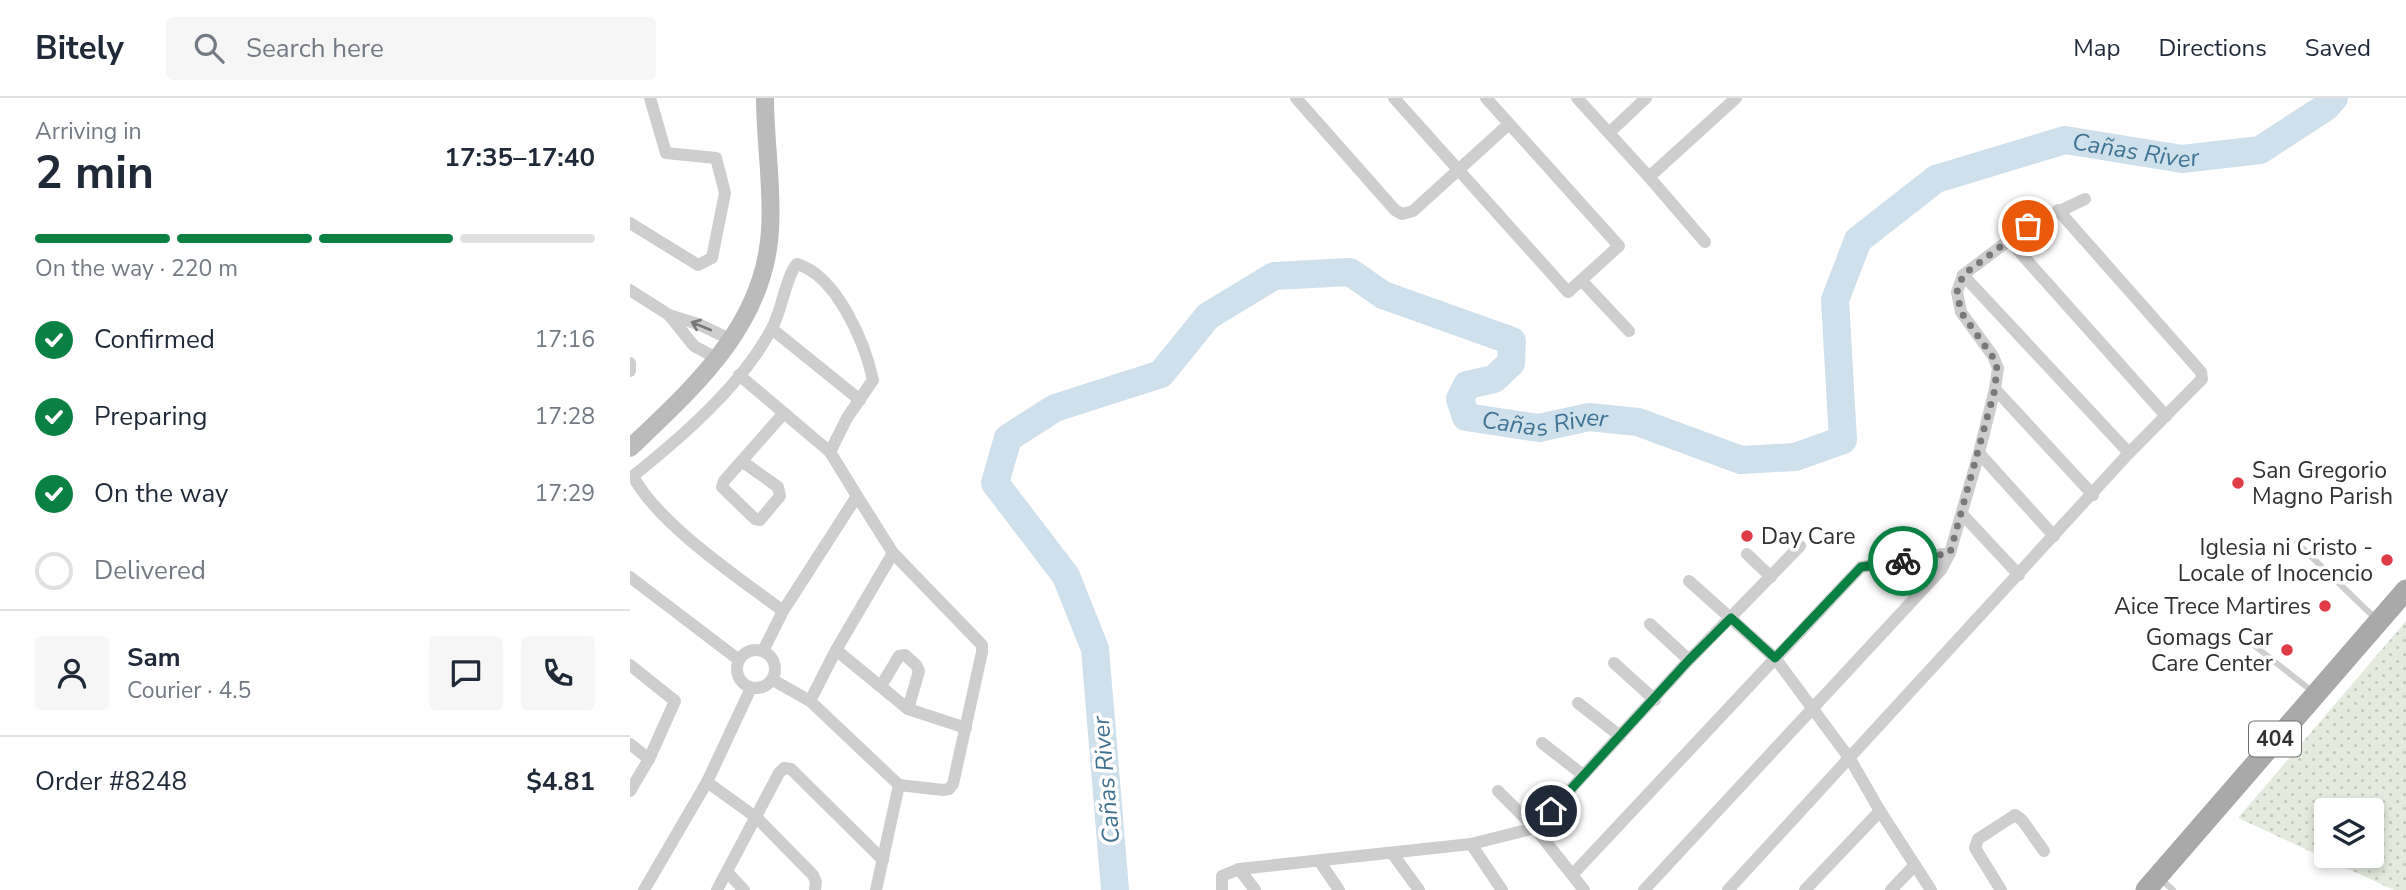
<!DOCTYPE html>
<meta charset="utf-8">
<style>
body{margin:0;font-family:"Nunito Sans",sans-serif;background:#f6f6f7;color:#1f2937;height:100vh;display:flex;flex-direction:column;font-size:26px;white-space:nowrap}
*{box-sizing:border-box;margin:0}
p{font-size:23px;color:#747a83}
.icon{flex:none;width:38px;height:38px;fill:none;stroke:currentColor;stroke-width:2;stroke-linecap:round;stroke-linejoin:round}
.map{position:relative;flex:1;overflow:hidden}
.sheet{display:flex;flex-direction:column;background:#fff;width:630px}
.sheet>*{flex:none}
.buttons{position:absolute;left:1684px;top:700px;display:grid;gap:14px}
.buttons a{display:grid;place-items:center;width:70px;height:70px;border-radius:7px;background:#fff;box-shadow:0 4px 10px #0003;font-size:35px}
.pin{position:absolute;display:grid;place-items:center;width:60px;height:60px;color:#fff;margin:-30px;border:4px solid #fff;border-radius:50%;box-shadow:0 2px 7px #0007}
.courier{position:absolute;display:grid;place-items:center;width:70px;height:70px;margin:-35px;border:5px solid #0b8043;border-radius:50%;background:#fff;color:#222;box-shadow:0 2px 9px #0007}
.summary em{font-style:normal;font-weight:700}
.summary div{display:flex;flex-direction:column-reverse}
.summary{display:flex;align-items:center;justify-content:space-between;height:119px;padding:0 35px}
h1{font-size:46px;font-weight:700;line-height:52px}
.bar{display:grid;grid-template-columns:repeat(4,1fr);gap:10px 7px;align-content:center;height:84px;padding:0 35px}
.bar i{height:9px;border-radius:5px;background:#e0e1e3}
.bar .active{background:#0b8043}
.bar p{grid-column:span 4}
.line{display:flex;align-items:center;gap:18px;padding:0 35px;border-top:2px solid #e0e1e3}
.line div{flex:1}
.round{display:grid;place-items:center;flex:none;width:74px;height:74px;border-radius:7px;background:#f6f6f7}
ol{padding:0 35px;list-style:none}
li{display:flex;align-items:center;gap:21px;height:77px}
li p{margin-inline-start:auto}
li .icon{padding:7px;border-radius:50%;background:#0b8043;color:#fff;stroke-width:4}
li:last-child{color:#747a83}
li i{width:38px;height:38px;border:4px solid #e0e1e3;border-radius:50%}
header{display:flex;align-items:center;gap:42px;box-sizing:border-box;height:98px;padding:0 35px;background:#fff;border-bottom:2px solid #e0e1e3}
header strong{font-size:33px}
nav{display:flex;gap:38px;margin-inline-start:auto;font-size:24px}
.search{width:490px;height:63px;background:#f6f6f7;display:flex;align-items:center;gap:18px;box-sizing:border-box;padding:0 24px;border-radius:7px;color:#747a83;font-size:26px}
main{display:flex;flex:1;min-height:0}
.map>svg:first-child{display:block}
.grass{fill:url(#grass-dots);fill-rule:evenodd}
.lines{fill:none;stroke-linecap:round;stroke-linejoin:round}
.river{stroke:#cee0ec;stroke-width:28}
.lane{stroke:#cecece;stroke-width:6}
.street{stroke:#cecece;stroke-width:12}
.secondary{stroke:#bbb;stroke-width:18}
.primary{stroke:#a9a9a9;stroke-width:21}
.oneway{stroke:#787878}
.done{stroke:#797979;stroke-width:7;stroke-dasharray:0 12.6}
.route{stroke:#0b8043;stroke-width:9}
.poi-dot{fill:#df3c48;stroke:#fff;stroke-width:2.5}
.labels{text-anchor:middle;stroke-width:7;stroke-linejoin:round;paint-order:stroke}
.shield{fill:#fff;stroke:#6f6f6f;stroke-width:2}
.shield-label{font-size:21px;font-weight:bold;fill:#313131}
.poi-label{font-size:23px;fill:#313131;stroke:#fff;text-anchor:end}
.water-label{font-size:24px;font-style:italic;fill:#417291;stroke:#fff}
</style>
<header>
<strong>Bitely</strong>
<div class="search"><svg class="icon" aria-label="search" viewBox="0 0 24 24"><circle cx="10" cy="10" r="6"/><path d="M15 15l6 6"/></svg>Search here</div>
<nav><a>Map</a><a>Directions</a><a>Saved</a></nav>
</header>
<main>
<section class="sheet">
<div class="summary"><div><h1>2 min</h1><p>Arriving in</p></div><em>17:35–17:40</em></div>
<div class="bar"><i class="active"></i><i class="active"></i><i class="active"></i><i></i><p>On the way · 220 m</p></div>
<ol>
<li><svg class="icon" aria-label="check" viewBox="0 0 24 24"><path d="M5 12l5 5 9-10"/></svg>Confirmed<p>17:16</p></li>
<li><svg class="icon" aria-label="check" viewBox="0 0 24 24"><path d="M5 12l5 5 9-10"/></svg>Preparing<p>17:28</p></li>
<li><svg class="icon" aria-label="check" viewBox="0 0 24 24"><path d="M5 12l5 5 9-10"/></svg>On the way<p>17:29</p></li>
<li><i></i>Delivered</li>
</ol>
<div class="line" style="height:126px"><a class="round"><svg class="icon" aria-label="person" viewBox="0 0 24 24"><circle cx="12" cy="8" r="4"/><path d="M4 21q1-7 8-7t8 7"/></svg></a><div><b>Sam</b><p>Courier · 4.5</p></div><a class="round"><svg class="icon" aria-label="chat" viewBox="0 0 24 24"><path d="M4 5h16v11H9l-5 4z"/></svg></a><a class="round"><svg class="icon" aria-label="phone" viewBox="0 0 24 24"><path d="M5 4h4l2 5-3 2q2 4 5 5l2-3 5 2v4C11 20 4 13 5 4z"/></svg></a></div>
<div class="line" style="height:91px"><div>Order #8248</div><b>$4.81</b></div>
</section>
<div class="map">
<svg width="1776" height="792" viewBox="0 0 1776 792">
<defs>
<pattern id="grass-dots" width="8" height="8" patternUnits="userSpaceOnUse" patternTransform="scale(1.75)"><rect width="8" height="8" fill="#e4eadd"/><path d="M2 2h.1M6 6h.1" fill="none" stroke="#c4c9be" stroke-width="1.8" stroke-linecap="round"/></pattern>
</defs>
<rect width="100%" height="100%" fill="#fff"/>
<path class="grass" d="M1776 523V792H1764L1608 720ZM1696 712H1741V758H1696Z"/>
<g class="lines">
<path class="river" id="s1" d="M485 792 465 551 436 478 365 385 378 340 425 310 531 276 578 218 644 178 720 174 753 197 882 243 881 265 864 281 837 287 830 301 836 319 909 330 959 319 1008 324 1111 362 1165 359 1213 342 1205 202 1228 142 1306 81 1435 42 1552 61 1630 52 1696 9 1704 0"/>
<g class="lane">
<path d="M1667 445 1747 522"/>
<path d="M1621 545 1683 594"/>
<path d="M1531 781 1543 792"/>
</g>
<g class="street">
<path d="M666 0 765 112 772 116 783 113 879 26"/>
<path d="M764 0 938 194 989 148 856 0"/>
<path d="M947 0 1019 79 1106 0"/>
<path d="M979 35 1016 0"/>
<path d="M1019 79 1075 144"/>
<path d="M0 125 68 167 82 160 95 95 86 60 36 55 20 0"/>
<path d="M1378 141 1536 318"/>
<path d="M1333 177 1499 355"/>
<path d="M952 183 999 233"/>
<path d="M0 192 39 217 68 226 102 242"/>
<path d="M39 217 64 248 88 261"/>
<path d="M142 231 230 302"/>
<path d="M0 265V273"/>
<path d="M109 277 200 354"/>
<path d="M1365 291 1463 397"/>
<path d="M1349 355 1424 438"/>
<path d="M113 364 148 389 150 398 130 422 125 421 92 389 94 383 154 315"/>
<path d="M1332 416 1389 477"/>
<path d="M1117 456 1141 479"/>
<path d="M0 479 109 562"/>
<path d="M1059 483 1145 560 1220 661 1250 713 1301 792"/>
<path d="M1020 526 1059 562"/>
<circle cx="126" cy="571" r="19"/>
<path d="M206 552 278 611 336 630"/>
<path d="M133 553 153 513 227 398 200 354 217 320 243 282C235 245 207 178 167 166 157 175 151 215 142 230 113 286 52 339 3 378 28 426 109 480 153 513"/>
<path d="M984 565 1025 602"/>
<path d="M0 567 45 603 19 661 0 693"/>
<path d="M143 582 180 603 269 687 313 692 319 691 323 686 352 554V547L263 455 227 398"/>
<path d="M251 588 269 558 275 557 286 567 289 573 278 611"/>
<path d="M121 590 77 684 127 720 183 777 186 784 185 792"/>
<path d="M180 603 206 552 263 455"/>
<path d="M948 605 990 638"/>
<path d="M912 645 953 677"/>
<path d="M0 646 19 661"/>
<path d="M868 693 905 730 954 792"/>
<path d="M841 746 872 792"/>
<path d="M762 755 789 792"/>
<path d="M690 764 709 792"/>
<path d="M609 771 625 792"/>
<path d="M98 775 114 792"/>
<path d="M943 776 1231 469 1320 455"/>
<path d="M14 792 77 684"/>
<path d="M87 792 149 675 154 670 161 671 253 762"/>
<path d="M246 792 269 687"/>
<path d="M592 792V778L609 771 841 746 905 730 1059 562 1170 448"/>
<path d="M1014 792 1311 472 1320 455 1349 355 1365 291 1368 270 1363 258 1331 214 1327 194 1333 177 1398 128 1455 101"/>
<path d="M1098 792 1499 355 1572 281 1571 274 1428 112"/>
<path d="M1175 792 1250 713"/>
<path d="M1261 792 1285 767"/>
<path d="M1371 792 1345 750 1348 741 1385 717 1392 722 1414 753"/>
</g>
<path class="secondary" d="M0 350C64 289 134 228 140 133 143 89 135 44 135 0"/>
<path class="primary" d="M1516 792 1776 492"/>
</g>
<defs><path id="oneway-shaft" d="M-6 0H5M1.5-3L5.5 0L1.5 3" fill="none" stroke-width="1.6" stroke-linecap="round" stroke-linejoin="round" transform="scale(1.75)"/></defs>
<use class="oneway" href="#oneway-shaft" transform="translate(71 228) rotate(-158)"/>
<g class="lines">
<path class="done" d="M1273 463 1320 455 1365 291 1367 265 1331 214 1327 194 1333 177 1398 128"/>
<path class="route" d="M921 713 1059 562 1101 520 1145 560 1231 469 1273 463"/>
</g>
<g class="poi-dot">
<circle cx="1608" cy="385" r="7"/>
<circle cx="1117" cy="438" r="7"/>
<circle cx="1757" cy="462" r="7"/>
<circle cx="1695" cy="508" r="7"/>
<circle cx="1657" cy="552" r="7"/>
</g>
<g class="labels">
<rect class="shield" x="1619" y="623.5" width="52" height="35" rx="5"/>
<g class="shield-label">
<text x="1645" y="648">404</text>
</g>
<g class="poi-label">
<text x="1622" y="380" text-anchor="start">San Gregorio<tspan x="1622" dy="26">Magno Parish</tspan></text>
<text x="1131" y="446" text-anchor="start">Day Care</text>
<text x="1743" y="457">Iglesia ni Cristo -<tspan x="1743" dy="26">Locale of Inocencio</tspan></text>
<text x="1681" y="516">Aice Trece Martires</text>
<text x="1643" y="547">Gomags Car<tspan x="1643" dy="26">Care Center</tspan></text>
</g>
<g class="water-label">
<text dy="8" stroke="none"><textPath href="#s1" startOffset="2063">Cañas River</textPath></text>
<text dy="8" stroke="none"><textPath href="#s1" startOffset="1244">Cañas River</textPath></text>
<text transform="translate(476 682) rotate(-95)" y="8">Cañas River</text>
</g>
</g>
</svg>
<div class="buttons">
<a><svg class="icon" aria-label="layers" viewBox="0 0 24 24"><path d="M12 4l9 5-9 5-9-5zM3 14l9 5 9-5"/></svg></a>
</div>
<div class="pin" style="left:1398px;top:128px;background:#ea580c"><svg class="icon" aria-label="bag" viewBox="0 0 24 24"><path d="M5 8h14l-1 12H6zM9 8a3 3 0 0 1 6 0"/></svg></div>
<div class="pin" style="left:921px;top:713px;background:#1f2937"><svg class="icon" aria-label="home" viewBox="0 0 24 24"><path d="M3 11l9-7 9 7M6 9v11h12V9"/></svg></div>
<div class="courier" style="left:1273px;top:463px"><svg class="icon" aria-label="bike" viewBox="0 0 24 24"><circle cx="6" cy="16" r="4"/><circle cx="18" cy="16" r="4"/><path d="M6 16l4-8h5l3 8M10 8l3 8H6M13 5h3"/></svg></div>
</div>
</main>
